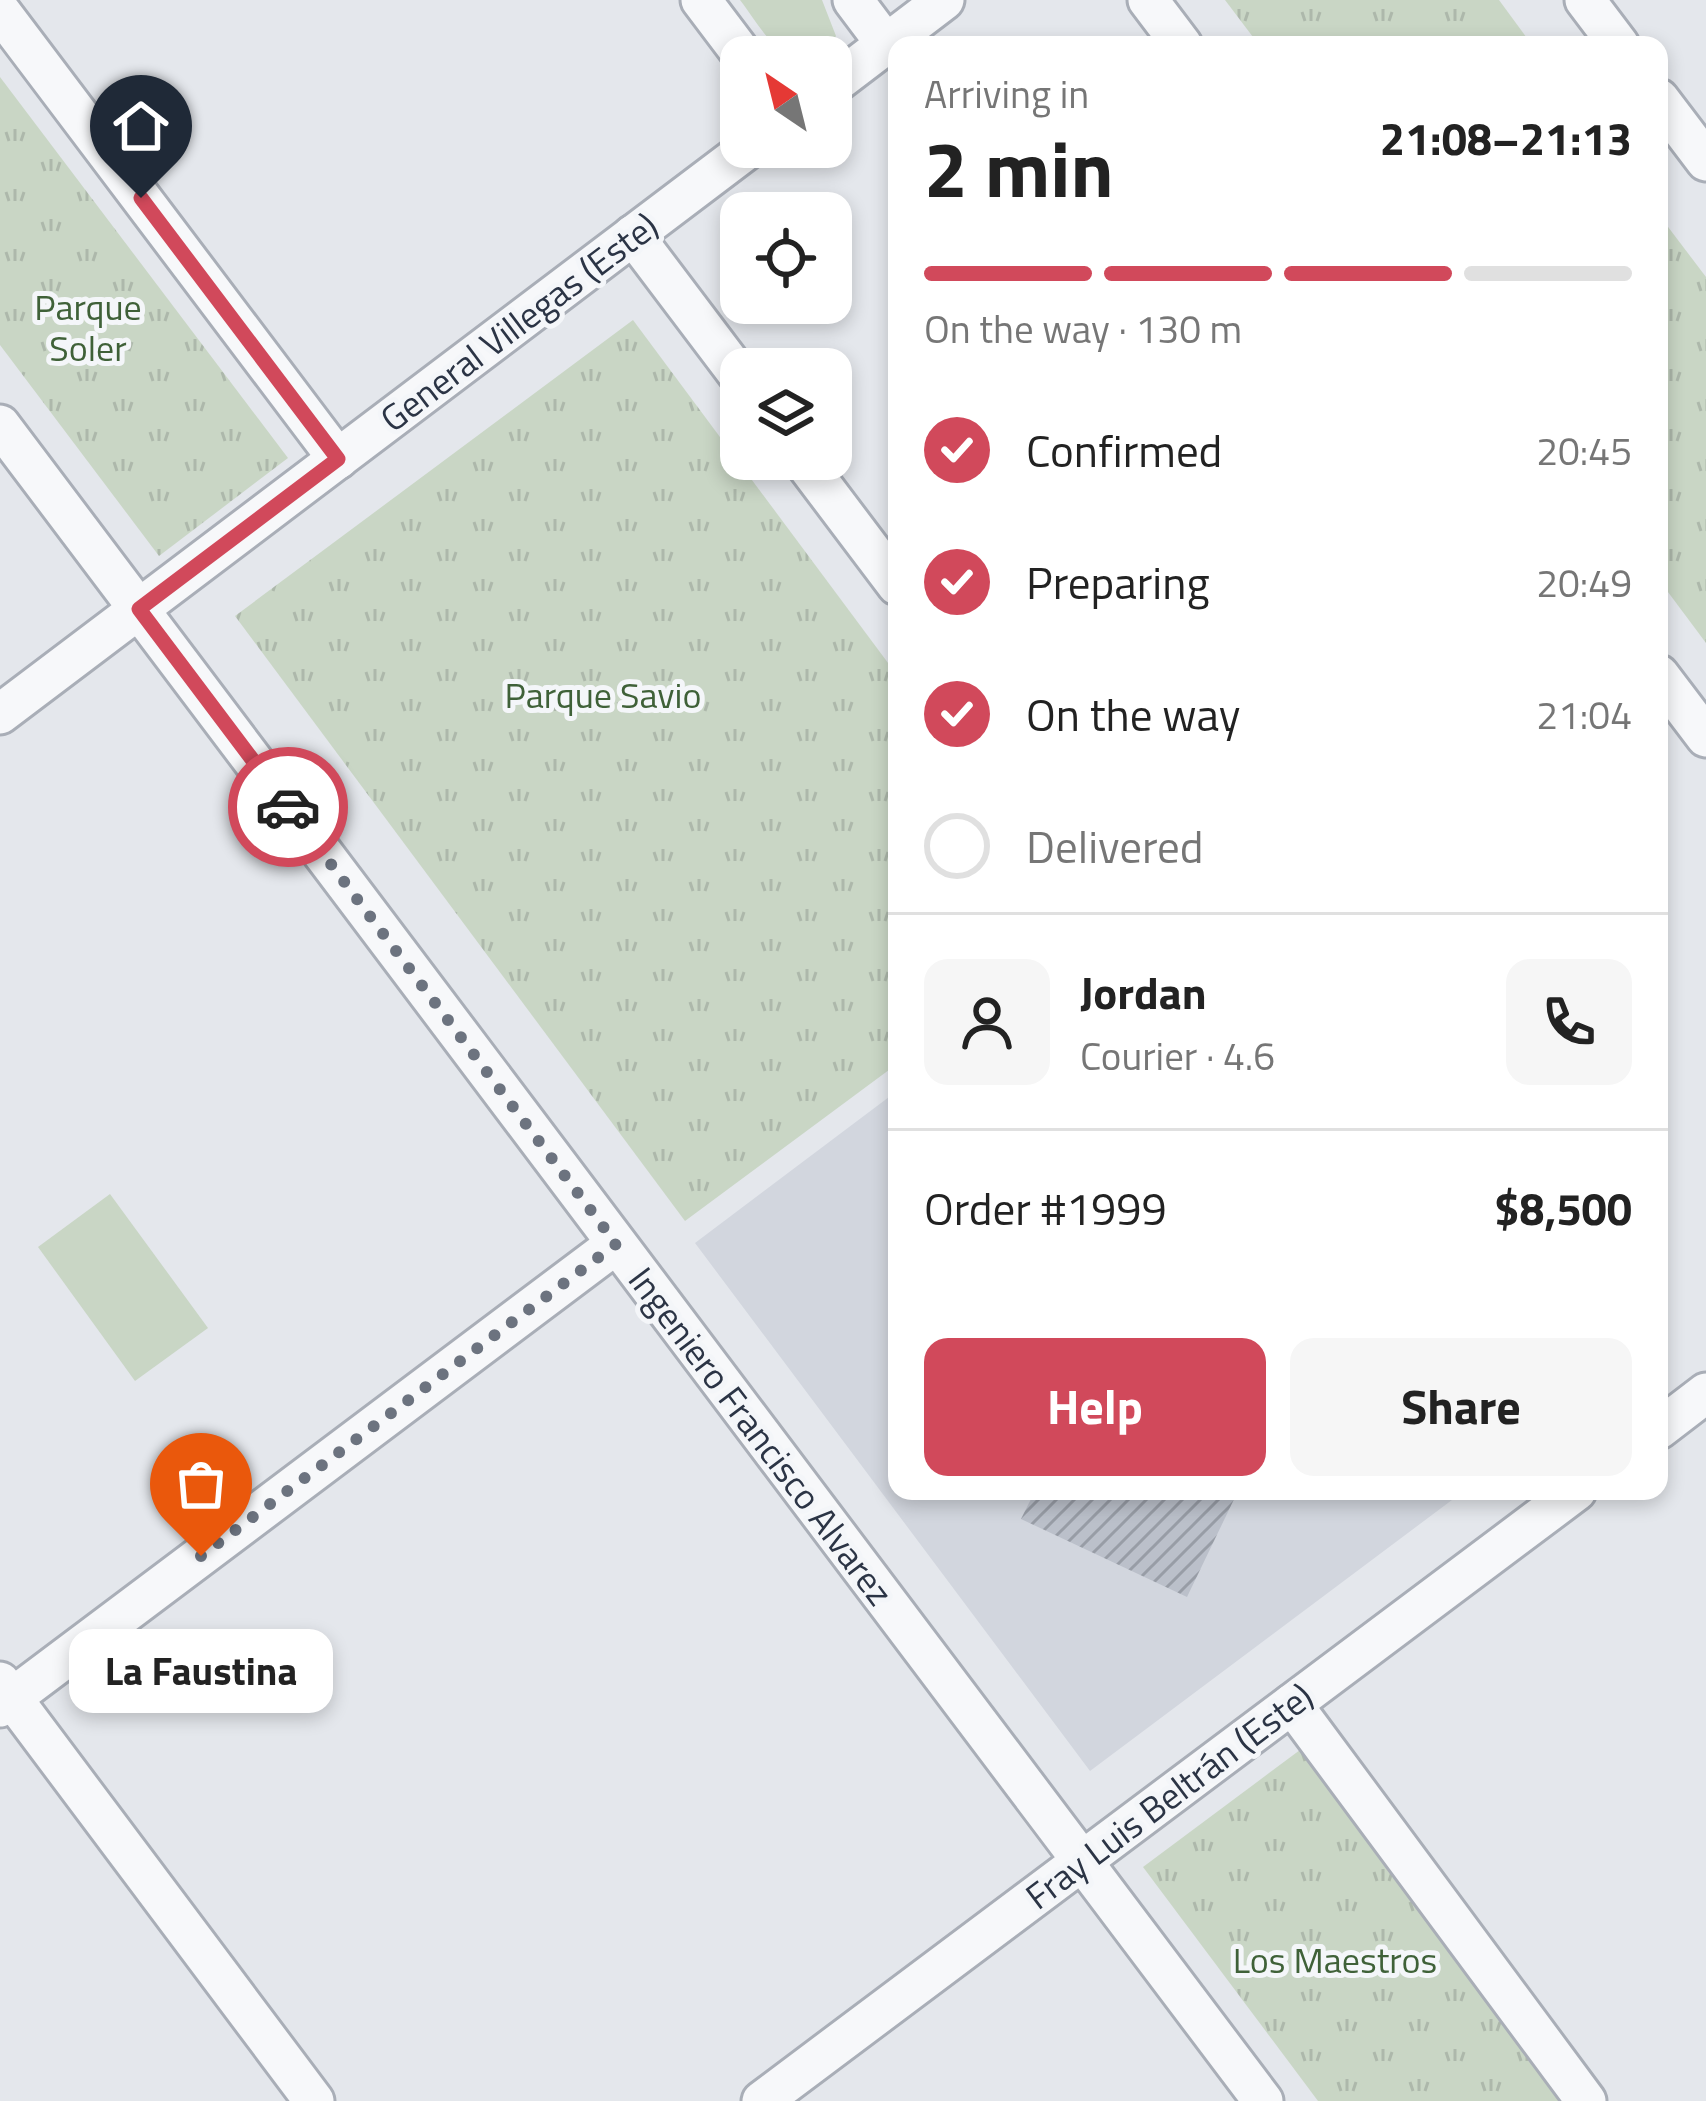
<!DOCTYPE html>
<meta charset="utf-8">
<style>
body{margin:0;font-family:"Titillium Web",sans-serif;background:#f6f6f6;color:#222;height:100vh;display:flex;flex-direction:column;font-size:45px;white-space:nowrap}
*{box-sizing:border-box;margin:0}
p{font-size:39px;color:#767676}
.icon{flex:none;width:66px;height:66px;fill:none;stroke:currentColor;stroke-width:2;stroke-linecap:round;stroke-linejoin:round}
.map{position:relative;flex:1;overflow:hidden}
.details{position:absolute;left:888px;top:36px;width:780px;height:1464px;display:flex;flex-direction:column;background:#fff;border-radius:24px;box-shadow:0 6px 18px #0003}
.details>*{flex:none}
.needle{width:78px;rotate:325deg}
.buttons{position:absolute;left:720px;top:36px;display:grid;gap:24px}
.buttons a{display:grid;place-items:center;width:132px;height:132px;border-radius:24px;background:#fff;box-shadow:0 6px 18px #0003;font-size:60px}
.pin{position:absolute;display:grid;place-items:center;width:102px;height:102px;color:#fff;margin:-123px -51px;border-radius:50% 50% 50% 0;rotate:-45deg;box-shadow:0 0 12px #0007}
.pin .icon{rotate:45deg}
.courier{position:absolute;display:grid;place-items:center;width:120px;height:120px;margin:-60px;border:9px solid #d1495b;border-radius:50%;background:#fff;color:#222;box-shadow:0 3px 15px #0007}
.bubble{position:absolute;height:84px;border-radius:24px;background:#fff;box-shadow:0 6px 18px #0003;font-size:39px;font-weight:700;line-height:84px;text-align:center}
.head em{font-style:normal;font-weight:700}
.head div{display:flex;flex-direction:column-reverse}
.head{display:flex;align-items:center;justify-content:space-between;height:204px;padding:0 36px}
h1{font-size:78px;font-weight:700;line-height:90px}
.bar{display:grid;grid-template-columns:repeat(4,1fr);gap:18px 12px;align-content:center;height:144px;padding:0 36px}
.bar i{height:15px;border-radius:9px;background:#e0e0e0}
.bar .active{background:#d1495b}
.bar p{grid-column:span 4}
.line{display:flex;align-items:center;gap:30px;padding:0 36px;border-top:3px solid #e0e0e0}
.line div{flex:1}
.round{display:grid;place-items:center;flex:none;width:126px;height:126px;border-radius:24px;background:#f6f6f6}
ol{padding:0 36px;list-style:none}
li{display:flex;align-items:center;gap:36px;height:132px}
li p{margin-inline-start:auto}
li .icon{padding:12px;border-radius:50%;background:#d1495b;color:#fff;stroke-width:4}
li:last-child{color:#767676}
li i{width:66px;height:66px;border:6px solid #e0e0e0;border-radius:50%}
.button{display:flex;gap:24px;margin-top:auto;padding:24px 36px}
.button a{flex:1;height:138px;border-radius:24px;background:#d1495b;color:#fff;font-size:48px;font-weight:700;line-height:138px;text-align:center}
.button a+a{background:#f6f6f6;color:#222}
.map>svg:first-child{display:block}
.built{fill:#d2d6de}
.grass{fill:#c9d6c5}
.park{fill:url(#park-tufts)}
.building{fill:url(#building-hatch)}
.lines{fill:none;stroke-linecap:round;stroke-linejoin:round}
.minor-casing{stroke:#a9aeb7;stroke-width:45}
.minor{stroke:#f7f8fa;stroke-width:39}
.done{stroke:#6c737f;stroke-width:12;stroke-dasharray:0 21.6}
.route{stroke:#d1495b;stroke-width:15}
.labels{text-anchor:middle;stroke-width:10;stroke-linejoin:round;paint-order:stroke}
.park-label{font-size:36px;fill:#3f6138;stroke:#f4f6f9}
.street-label{font-size:36px;fill:#2b3445;stroke:#f4f6f9}
</style>
<div class="map">
<svg width="1706" height="2101" viewBox="0 0 1706 2101">
<defs>
<pattern id="park-tufts" width="24" height="20" patternUnits="userSpaceOnUse" patternTransform="scale(3)"><rect width="24" height="20" fill="#c9d6c5"/><path d="M3 7l-1-3M5 7V3M7 7l1-3M15 17l-1-3M17 17v-4M19 17l1-3" fill="none" stroke="#adb8ab"/></pattern>
<pattern id="building-hatch" width="6" height="6" patternUnits="userSpaceOnUse" patternTransform="scale(3)"><rect width="6" height="6" fill="#bbc0ca"/><path d="M-1 1l2-2M0 6l6-6M5 7l2-2" fill="none" stroke="#989da6"/></pattern>
</defs>
<rect width="100%" height="100%" fill="#e4e7ec"/>
<path class="built" d="M897 1091V1491H1464L1090 1771 695 1243Z"/>
<g class="grass">
<path d="M740 0H822L836 36 822 57C772 57 768 37 740 0Z"/>
<path d="M110 1194 208 1328 135 1381 38 1247Z"/>
</g>
<g class="park">
<path d="M1225 0H1499L1532 45H1259Z"/>
<path d="M0 77 288 458 159 556 0 345Z"/>
<path d="M1659 215 1706 277V643L1659 580Z"/>
<path d="M633 320 897 675V1064L685 1221 235 616Z"/>
<path d="M1300 1750 1562 2101H1318L1143 1867Z"/>
</g>
<path class="building" d="M1035 1491H1238L1187 1597 1021 1519Z"/>
<g class="lines">
<g class="minor-casing">
<g id="minor">
<path d="M701 0 744 57"/>
<path d="M853 0 886 44"/>
<path d="M1148 0 1182 45"/>
<path d="M1585 0 1619 45"/>
<path d="M0 11 338 459"/>
<path d="M831 86 944 0"/>
<path d="M1659 99 1706 161"/>
<path d="M633 235 741 378"/>
<path d="M0 425 1263 2101"/>
<path d="M802 459 897 585"/>
<path d="M1659 675 1706 737"/>
<path d="M0 714 750 147"/>
<path d="M1659 1429 1706 1393"/>
<path d="M0 1682 314 2101"/>
<path d="M1292 1704 1586 2101"/>
<path d="M0 1707 616 1244"/>
<path d="M762 2101 1576 1491"/>
</g>
</g>
<use href="#minor" class="minor"/>
</g>
<g class="lines">
<path class="done" d="M201 1556 616 1244 288 807"/>
<path class="route" d="M141 198 338 459 139 609 288 807"/>
</g>
<g class="labels">
<g class="park-label">
<text x="88" y="320">Parque<tspan x="88" dy="41">Soler</tspan></text>
<text x="603" y="708">Parque Savio</text>
<text x="1335" y="1973">Los Maestros</text>
</g>
<g class="street-label">
<text transform="translate(519 322) rotate(-37)" y="13">General Villegas (Este)</text>
<text transform="translate(761 1436) rotate(53)" y="13">Ingeniero Francisco Alvarez</text>
<text transform="translate(1169 1796) rotate(-37)" y="13">Fray Luis Beltrán (Este)</text>
</g>
</g>
</svg>
<div class="buttons">
<a><svg class="needle" viewBox="-14 -14 28 28"><path d="M0-13l5 13h-10z" fill="#e53935"/><path d="M0 13l5-13h-10z" fill="#767676"/></svg></a>
<a><svg class="icon" aria-label="locate" viewBox="0 0 24 24"><circle cx="12" cy="12" r="6"/><path d="M12 2v4M12 18v4M2 12h4M18 12h4"/></svg></a>
<a><svg class="icon" aria-label="layers" viewBox="0 0 24 24"><path d="M12 4l9 5-9 5-9-5zM3 14l9 5 9-5"/></svg></a>
</div>
<div class="pin" style="left:201px;top:1556px;background:#ea580c"><svg class="icon" aria-label="bag" viewBox="0 0 24 24"><path d="M5 8h14l-1 12H6zM9 8a3 3 0 0 1 6 0"/></svg></div>
<div class="pin" style="left:141px;top:198px;background:#1f2937"><svg class="icon" aria-label="home" viewBox="0 0 24 24"><path d="M3 11l9-7 9 7M6 9v11h12V9"/></svg></div>
<div class="courier" style="left:288px;top:807px"><svg class="icon" aria-label="car" viewBox="0 0 24 24"><path d="M5 17H2v-5l4-1 3-4h7l3 4 3 1v5h-3M9 17h6M6 11h13"/><circle cx="7" cy="17" r="2"/><circle cx="17" cy="17" r="2"/></svg></div>
<div class="bubble" style="left:69px;top:1629px;width:264px">La Faustina</div>
<section class="details">
<div class="head"><div><h1>2 min</h1><p>Arriving in</p></div><em>21:08–21:13</em></div>
<div class="bar"><i class="active"></i><i class="active"></i><i class="active"></i><i></i><p>On the way · 130 m</p></div>
<ol>
<li><svg class="icon" aria-label="check" viewBox="0 0 24 24"><path d="M5 12l5 5 9-10"/></svg>Confirmed<p>20:45</p></li>
<li><svg class="icon" aria-label="check" viewBox="0 0 24 24"><path d="M5 12l5 5 9-10"/></svg>Preparing<p>20:49</p></li>
<li><svg class="icon" aria-label="check" viewBox="0 0 24 24"><path d="M5 12l5 5 9-10"/></svg>On the way<p>21:04</p></li>
<li><i></i>Delivered</li>
</ol>
<div class="line" style="height:216px"><a class="round"><svg class="icon" aria-label="person" viewBox="0 0 24 24"><circle cx="12" cy="8" r="4"/><path d="M4 21q1-7 8-7t8 7"/></svg></a><div><b>Jordan</b><p>Courier · 4.6</p></div><a class="round"><svg class="icon" aria-label="phone" viewBox="0 0 24 24"><path d="M5 4h4l2 5-3 2q2 4 5 5l2-3 5 2v4C11 20 4 13 5 4z"/></svg></a></div>
<div class="line" style="height:156px"><div>Order #1999</div><b>$8,500</b></div>
<div class="button"><a>Help</a><a>Share</a></div>
</section>
</div>
